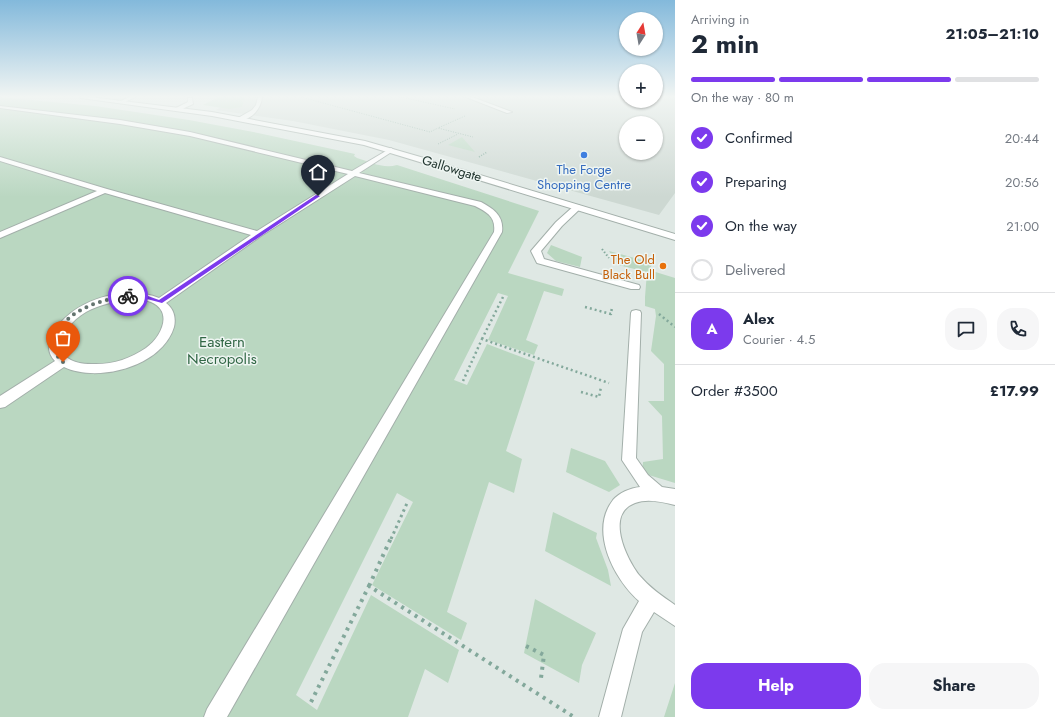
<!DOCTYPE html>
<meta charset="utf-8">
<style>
body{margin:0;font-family:Jost,sans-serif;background:#f6f6f7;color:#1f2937;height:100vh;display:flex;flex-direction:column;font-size:15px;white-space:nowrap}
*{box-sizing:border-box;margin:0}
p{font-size:13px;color:#747a83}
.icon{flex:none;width:22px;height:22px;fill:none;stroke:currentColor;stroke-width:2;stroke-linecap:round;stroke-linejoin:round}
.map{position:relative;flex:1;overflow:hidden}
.panel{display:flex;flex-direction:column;background:#fff;width:380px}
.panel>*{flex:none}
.needle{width:26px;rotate:11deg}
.buttons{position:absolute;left:619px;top:12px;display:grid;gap:8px}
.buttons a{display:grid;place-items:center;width:44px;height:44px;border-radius:50%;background:#fff;box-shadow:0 1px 3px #0004;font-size:20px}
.pin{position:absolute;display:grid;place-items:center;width:34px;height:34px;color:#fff;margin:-41px -17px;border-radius:50% 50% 50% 0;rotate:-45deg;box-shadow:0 0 4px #0007}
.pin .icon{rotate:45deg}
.courier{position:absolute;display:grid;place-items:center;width:40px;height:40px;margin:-20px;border:3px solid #7c3aed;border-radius:50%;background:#fff;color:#222;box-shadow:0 1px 5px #0007}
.head em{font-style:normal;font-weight:700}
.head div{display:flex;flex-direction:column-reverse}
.head{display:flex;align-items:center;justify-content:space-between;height:68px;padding:0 16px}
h1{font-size:26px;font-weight:700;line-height:30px}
.bar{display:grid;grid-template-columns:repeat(4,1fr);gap:6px 4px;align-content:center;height:48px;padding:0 16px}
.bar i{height:5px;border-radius:3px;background:#e0e1e3}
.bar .active{background:#7c3aed}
.bar p{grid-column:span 4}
.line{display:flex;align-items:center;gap:10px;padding:0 16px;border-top:1px solid #e0e1e3}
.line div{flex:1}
.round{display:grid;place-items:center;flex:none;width:42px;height:42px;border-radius:16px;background:#f6f6f7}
ol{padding:0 16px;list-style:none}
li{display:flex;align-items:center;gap:12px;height:44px}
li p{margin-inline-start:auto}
li .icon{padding:4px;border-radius:50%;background:#7c3aed;color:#fff;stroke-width:4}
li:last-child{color:#747a83}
li i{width:22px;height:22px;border:2px solid #e0e1e3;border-radius:50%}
.primary-button{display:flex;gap:8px;margin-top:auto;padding:8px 16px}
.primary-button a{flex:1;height:46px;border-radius:16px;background:#7c3aed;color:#fff;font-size:16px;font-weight:700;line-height:46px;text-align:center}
.primary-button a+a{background:#f6f6f7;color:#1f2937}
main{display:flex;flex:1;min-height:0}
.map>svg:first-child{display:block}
.built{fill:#cdd8d2;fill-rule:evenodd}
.green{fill:#bad7c1}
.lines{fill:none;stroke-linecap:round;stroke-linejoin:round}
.service-casing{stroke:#a3afaa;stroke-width:2}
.minor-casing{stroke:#a3afaa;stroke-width:2}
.tertiary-casing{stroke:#a3afaa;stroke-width:2}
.path-far5{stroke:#83a89b;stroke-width:1;stroke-dasharray:1 1.5;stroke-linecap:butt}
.path-far4{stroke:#83a89b;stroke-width:1.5;stroke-dasharray:1 1.5;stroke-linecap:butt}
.path-far3{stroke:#83a89b;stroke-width:2;stroke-dasharray:1.5 2;stroke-linecap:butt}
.path-far2{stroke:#83a89b;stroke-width:2.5;stroke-dasharray:2 3;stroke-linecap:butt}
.path-far1{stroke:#83a89b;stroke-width:3;stroke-dasharray:2.5 3.5;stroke-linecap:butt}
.path{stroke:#83a89b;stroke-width:4;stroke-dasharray:3 5;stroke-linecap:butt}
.service{fill:#fff;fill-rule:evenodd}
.minor{fill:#fff;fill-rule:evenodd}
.tertiary{fill:#fff;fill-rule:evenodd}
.route{fill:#7c3aed}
.done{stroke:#64746f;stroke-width:4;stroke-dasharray:0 7.2}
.shop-dot{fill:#3f7fe0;stroke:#eef5f2;stroke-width:1.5}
.food-dot{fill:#e8710a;stroke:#eef5f2;stroke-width:1.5}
.labels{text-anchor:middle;stroke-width:3;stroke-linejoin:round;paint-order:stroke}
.far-street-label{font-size:13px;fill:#223630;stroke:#eef5f2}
.far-shop-label{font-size:13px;fill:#366cbe;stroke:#eef5f2}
.far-food-label{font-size:13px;fill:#c56008;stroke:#eef5f2;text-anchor:end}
.park-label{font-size:15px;fill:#316745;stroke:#eef5f2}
</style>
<main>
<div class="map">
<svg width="675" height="717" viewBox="0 0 675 717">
<rect width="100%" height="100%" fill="#dfe8e4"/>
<path class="built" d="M240 97H626V101H656V97H675V193L659 215 389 140 293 121 216 110ZM626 123H656V153H626Z"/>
<g class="green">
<path d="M0 97 95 106 189 120 258 133 355 154 354 156 357 158C370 162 383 169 397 165L539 211 508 273 564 289 562 296 544 291 526 340 538 345 534 355 488 340 508 296 498 293 454 380 467 385 487 344 535 362 506 451 522 459 514 493 489 482 447 612 467 623 461 640 372 585 413 502 397 493 296 695 317 710 371 595 459 650 448 683 425 669 408 717H0Z"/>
<path d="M218 97H245L242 107 229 109 203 105Z"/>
<path d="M462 137 475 152 448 145Z"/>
<path d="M551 245 582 257 580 267 556 261 547 253Z"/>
<path d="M609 251 653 263 649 270 675 278V483L642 473 643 462 663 459 662 416 648 401H664V364L651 351 656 316 655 309 645 306V297L647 272 618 265Z"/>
<path d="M571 448 605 461 620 485 609 492 566 472Z"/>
<path d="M553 512 597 533 596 538 608 570 611 586 545 551Z"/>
<path d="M535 599 596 633 582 665 579 683 524 653Z"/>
<path d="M675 683V717H663H664Z"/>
</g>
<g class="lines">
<g class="service-casing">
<g id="service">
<path d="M129 97H135L125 102 121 101Z"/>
<path d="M258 97H262C261 109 251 121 238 120V118L252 110 256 105Z"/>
<path d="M466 97H472L512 112 507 113Z"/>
<path d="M188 98H192L193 104 180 110H176V108L188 102Z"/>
<path d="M0 106 120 120 190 132 352 171 391 148 394 150 393 151 359 173 481 202C494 209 504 216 502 232L227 717H204L207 709 494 232C496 217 487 212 475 206L355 176 261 236 166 303C174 309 176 318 174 327 162 367 97 383 64 367L5 407 0 408V396L55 361C48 354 47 344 52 336 68 301 124 284 159 298L251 235 105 193 0 238V232L97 191 0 161V157L107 189 257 231 348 174 190 136 120 124 0 108ZM133 299C139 300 146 300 151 302 174 312 161 337 146 348 130 359 111 365 92 364 47 364 57 329 86 312 100 304 117 301 133 299Z"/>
<path d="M575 205H578L582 207 562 226 541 251 544 259 639 285 640 287 639 289H631L537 263 531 251 556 222Z"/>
</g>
</g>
<g class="minor-casing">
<path id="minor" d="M636 310 640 311 641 313 636 458 648 475 662 487 675 489V505C662 502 648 498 635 503 605 514 626 558 639 575 649 587 662 596 675 605V626L654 612 642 632 621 717H599L623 629 639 601C614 579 589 531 613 500 619 493 630 488 640 487L622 460 631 313 632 311Z"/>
</g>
<g class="tertiary-casing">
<path id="tertiary" d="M79 97H90L212 112 365 141 424 158 675 234V240L364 145 212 116 81 98Z"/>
</g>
<g class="path-far5">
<path d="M301 97 430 132 438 128"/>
<path d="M401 97 455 109"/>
<path d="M465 116 438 128 473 137"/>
<path d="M438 144 458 134"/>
</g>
<path class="path-far4" d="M479 157 487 152"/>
<path class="path-far3" d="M602 249 609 258"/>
<g class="path-far2">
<path d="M585 307 611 314 612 307"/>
<path d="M659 314 675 327"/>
<path d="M482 339 504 295"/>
<path d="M463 381 482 339 609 383"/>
<path d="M581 392 599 397 601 387"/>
</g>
<path class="path-far1" d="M391 539 408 501"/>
<g class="path">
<path d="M369 586 391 538"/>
<path d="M526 646 544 655 541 678"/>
<path d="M311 702 369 586 574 717"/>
</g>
<use href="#service" class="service"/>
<use href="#minor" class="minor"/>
<use href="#tertiary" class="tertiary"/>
</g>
<linearGradient id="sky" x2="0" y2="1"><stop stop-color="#83b9db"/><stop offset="0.49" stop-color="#f1f5f3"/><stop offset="1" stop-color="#f1f5f3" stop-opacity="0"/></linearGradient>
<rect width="675" height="197" fill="url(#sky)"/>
<path class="route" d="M316 195 320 196 162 303 147 299 128 298 125 296 128 295 148 296 159 300Z"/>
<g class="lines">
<path class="done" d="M63 362C61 359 56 356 55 352 53 346 55 340 57 334 68 309 103 299 128 296"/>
</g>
<circle class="shop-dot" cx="584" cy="155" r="4"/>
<circle class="food-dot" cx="663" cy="266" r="4"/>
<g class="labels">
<g class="far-street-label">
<text transform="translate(452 168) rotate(17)" y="5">Gallowgate</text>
</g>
<g class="far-shop-label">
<text x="584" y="174">The Forge<tspan x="584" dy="15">Shopping Centre</tspan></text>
</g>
<g class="far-food-label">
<text x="655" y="264">The Old<tspan x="655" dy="15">Black Bull</tspan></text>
</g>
<g class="park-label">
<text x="222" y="347">Eastern<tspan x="222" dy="17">Necropolis</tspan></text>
</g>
</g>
</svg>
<div class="buttons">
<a><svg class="needle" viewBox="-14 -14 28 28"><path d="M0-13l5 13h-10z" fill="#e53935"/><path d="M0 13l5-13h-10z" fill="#747a83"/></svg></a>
<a>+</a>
<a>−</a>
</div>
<div class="pin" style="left:63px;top:362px;background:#ea580c"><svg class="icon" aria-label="bag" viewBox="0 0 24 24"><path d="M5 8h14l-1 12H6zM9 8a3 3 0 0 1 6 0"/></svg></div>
<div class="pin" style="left:318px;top:196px;background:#1f2937"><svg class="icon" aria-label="home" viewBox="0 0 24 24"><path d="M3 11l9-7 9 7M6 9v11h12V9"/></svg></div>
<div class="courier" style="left:128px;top:296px"><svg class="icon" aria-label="bike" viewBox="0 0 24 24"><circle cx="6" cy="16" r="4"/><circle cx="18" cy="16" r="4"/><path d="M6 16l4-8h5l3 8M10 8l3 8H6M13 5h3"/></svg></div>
</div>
<section class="panel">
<div class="head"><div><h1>2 min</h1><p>Arriving in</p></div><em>21:05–21:10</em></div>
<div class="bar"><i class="active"></i><i class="active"></i><i class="active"></i><i></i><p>On the way · 80 m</p></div>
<ol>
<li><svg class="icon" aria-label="check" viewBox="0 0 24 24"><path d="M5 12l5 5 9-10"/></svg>Confirmed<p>20:44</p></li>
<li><svg class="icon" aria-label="check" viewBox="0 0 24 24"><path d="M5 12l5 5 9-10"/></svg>Preparing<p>20:56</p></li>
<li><svg class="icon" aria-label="check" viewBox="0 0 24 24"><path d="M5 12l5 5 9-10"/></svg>On the way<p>21:00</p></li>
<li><i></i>Delivered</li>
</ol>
<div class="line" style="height:72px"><b class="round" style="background:#7c3aed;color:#fff">A</b><div><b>Alex</b><p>Courier · 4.5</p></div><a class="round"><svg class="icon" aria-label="chat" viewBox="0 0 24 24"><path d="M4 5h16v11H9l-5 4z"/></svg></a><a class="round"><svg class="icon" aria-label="phone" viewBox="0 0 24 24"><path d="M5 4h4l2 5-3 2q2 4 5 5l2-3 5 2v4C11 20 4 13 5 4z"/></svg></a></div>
<div class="line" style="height:52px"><div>Order #3500</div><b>£17.99</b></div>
<div class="primary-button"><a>Help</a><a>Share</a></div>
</section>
</main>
